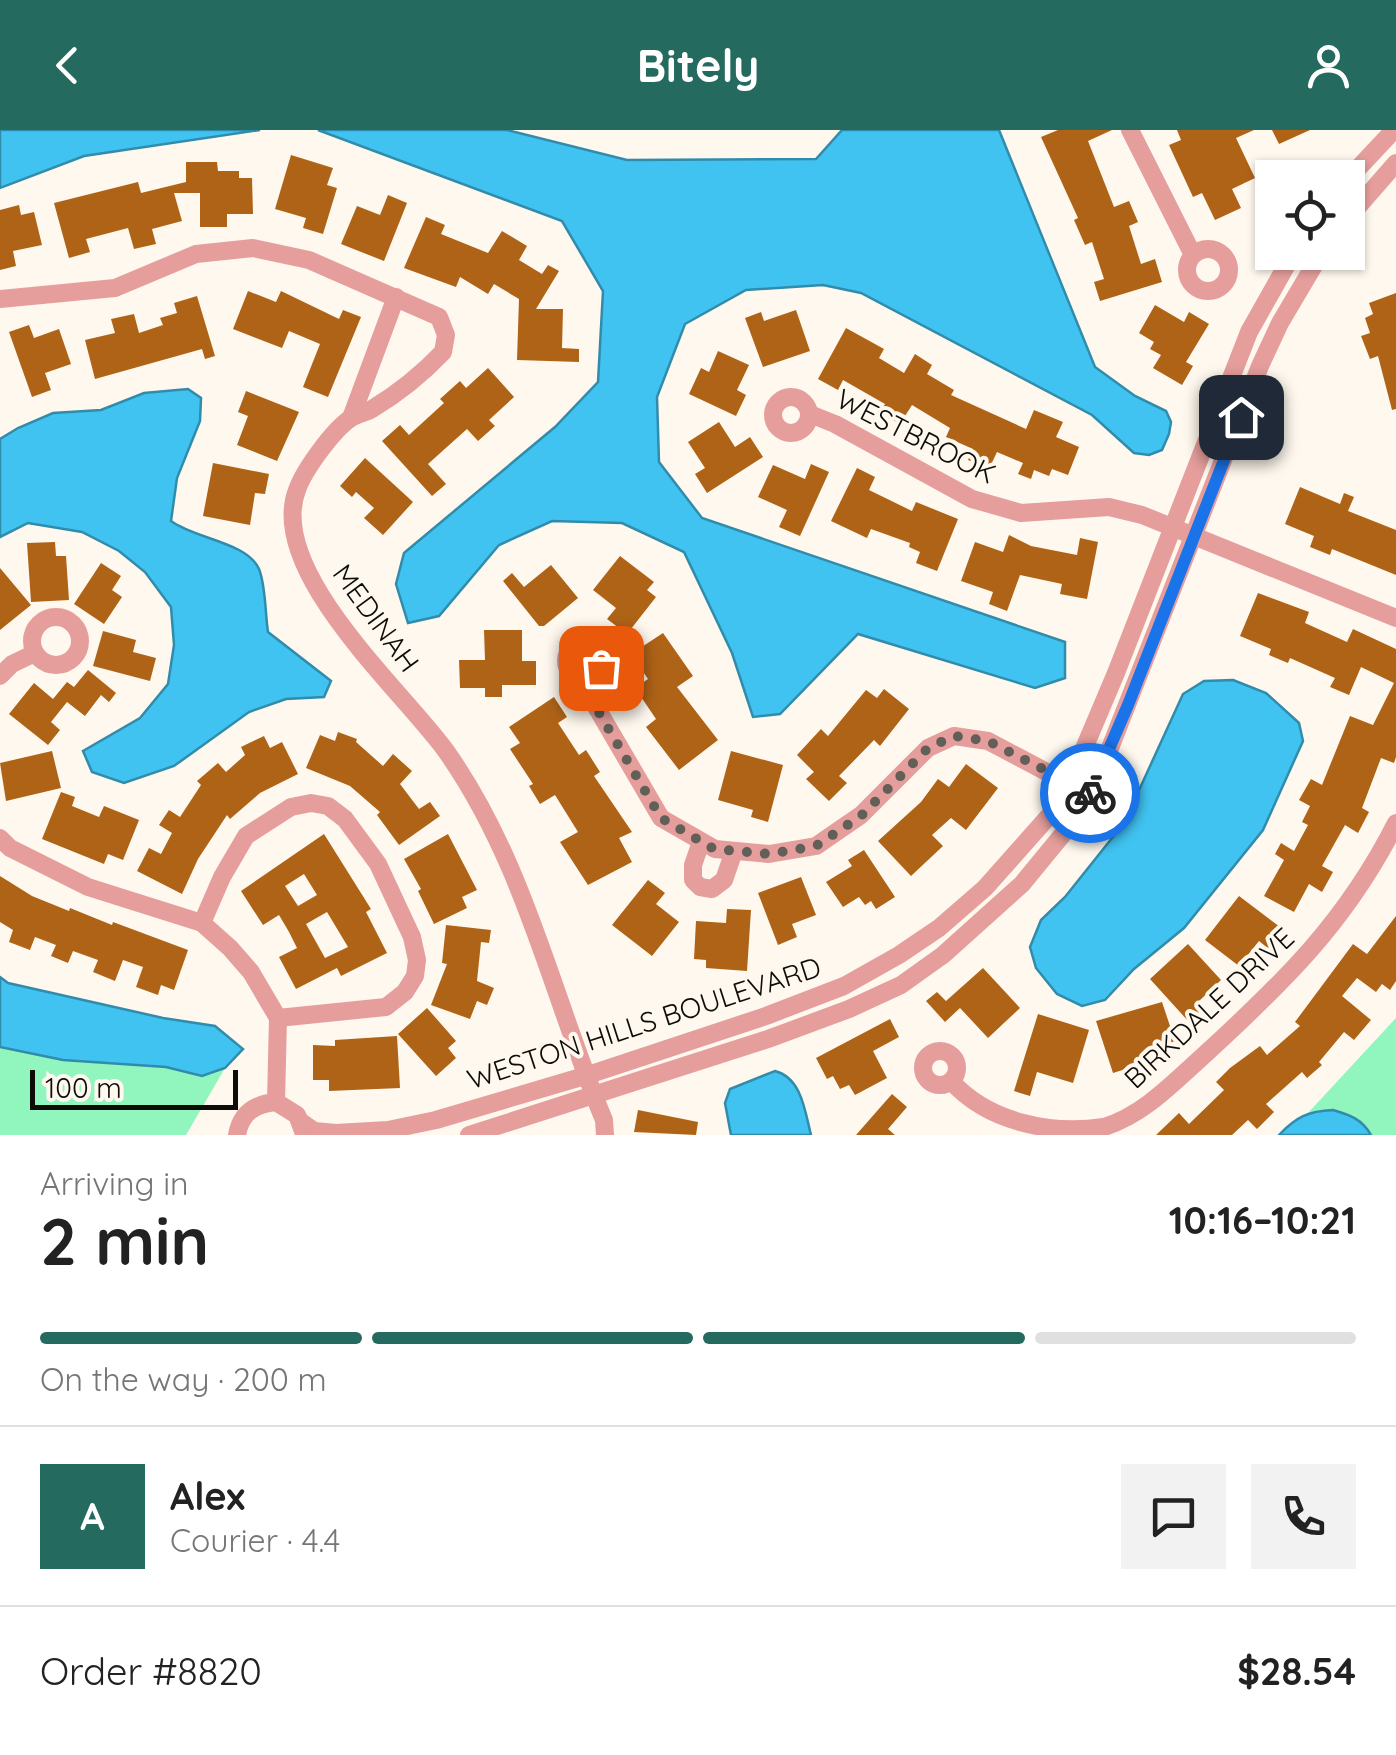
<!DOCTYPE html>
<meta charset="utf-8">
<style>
body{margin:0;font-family:Quicksand,sans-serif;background:#f2f2f2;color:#222;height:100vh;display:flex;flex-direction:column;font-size:38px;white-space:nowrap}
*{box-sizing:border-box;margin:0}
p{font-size:32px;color:#767676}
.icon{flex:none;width:55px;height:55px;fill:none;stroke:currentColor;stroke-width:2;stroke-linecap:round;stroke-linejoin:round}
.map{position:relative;height:1005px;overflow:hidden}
.details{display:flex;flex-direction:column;background:#fff;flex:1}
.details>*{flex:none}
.buttons{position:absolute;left:1255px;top:30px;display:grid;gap:20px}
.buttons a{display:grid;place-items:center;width:110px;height:110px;border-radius:0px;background:#fff;box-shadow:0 2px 8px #0004;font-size:50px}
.scale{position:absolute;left:30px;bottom:25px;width:208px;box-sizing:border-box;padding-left:10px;border:5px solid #0e0c09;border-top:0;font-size:28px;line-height:35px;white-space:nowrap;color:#0e0c09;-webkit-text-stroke:8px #fef8ee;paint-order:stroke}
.pin{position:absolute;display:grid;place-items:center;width:85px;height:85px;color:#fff;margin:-42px;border-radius:20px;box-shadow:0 5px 15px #0006}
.courier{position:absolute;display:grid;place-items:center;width:100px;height:100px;margin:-50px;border:8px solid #1a73e8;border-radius:50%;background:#fff;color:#222;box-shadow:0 2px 12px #0007}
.head em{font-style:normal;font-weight:700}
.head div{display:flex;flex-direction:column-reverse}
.head{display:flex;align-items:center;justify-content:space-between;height:170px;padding:0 40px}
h1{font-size:65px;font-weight:700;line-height:75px}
.bar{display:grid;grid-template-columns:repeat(4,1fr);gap:15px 10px;align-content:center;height:120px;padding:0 40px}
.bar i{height:12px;border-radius:8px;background:#e0e0e0}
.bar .selected{background:#256a5e}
.bar p{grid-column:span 4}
.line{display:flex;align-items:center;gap:25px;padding:0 40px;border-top:2px solid #e0e0e0}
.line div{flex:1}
.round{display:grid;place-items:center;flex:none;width:105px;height:105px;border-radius:0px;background:#f2f2f2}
header{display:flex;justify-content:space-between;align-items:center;height:130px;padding:0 40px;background:#256a5e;color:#fff;font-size:45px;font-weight:700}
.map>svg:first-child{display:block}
.green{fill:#90f6be}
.water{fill:#40c3f1;stroke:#318cab;stroke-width:2.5}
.building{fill:#af6317;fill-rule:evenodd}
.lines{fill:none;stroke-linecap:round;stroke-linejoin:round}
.street{stroke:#e59e9c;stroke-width:18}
.done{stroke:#625f59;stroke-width:10;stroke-dasharray:0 18}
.route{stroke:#1a73e8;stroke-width:12}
.labels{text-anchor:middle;stroke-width:8;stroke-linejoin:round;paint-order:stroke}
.street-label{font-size:28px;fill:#0e0c09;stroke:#fef8ee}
</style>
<header><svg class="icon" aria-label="back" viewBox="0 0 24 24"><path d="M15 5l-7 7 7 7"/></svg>Bitely<svg class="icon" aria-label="person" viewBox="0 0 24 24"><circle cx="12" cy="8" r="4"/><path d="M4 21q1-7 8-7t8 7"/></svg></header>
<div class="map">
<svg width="1396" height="1005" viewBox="0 0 1396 1005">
<rect width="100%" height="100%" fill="#fef8ee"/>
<g class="green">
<path d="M1396 888V1005H1371C1357 982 1333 978 1308 983Z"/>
<path d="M7 916 63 930 166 937 202 946 225 938 186 1005H0V917Z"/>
</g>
<g class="water">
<path d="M0 0H260L84 26 0 58Z"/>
<path d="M318 0H507L627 30 816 29 842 0H999L1095 237 1135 266 1166 281 1171 292 1169 304 1162 320 1149 325 1134 323 1092 285 861 163 823 155 746 160 685 194 657 267 659 332 702 388 1065 512V548L1035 558 858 504 780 584 753 587 732 523 684 422 622 393 552 391 499 415 439 486 408 493 396 454 404 423 555 297 598 252 603 161 562 91Z"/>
<path d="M188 259 201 268 200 291 177 348 171 391C195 409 247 412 259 439 266 457 265 483 268 502L331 551 324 567 286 569 249 582 174 636 124 653 92 642 83 621 140 588 168 554 174 515 171 477 145 442 119 421 82 402 28 393 0 407V309L18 298 53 283 101 280 144 263Z"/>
<path d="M1233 550 1266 563 1299 593 1303 611 1263 700 1184 798 1134 839 1105 870 1082 876 1057 864 1036 838 1030 817 1041 790 1065 767 1124 693 1183 564 1204 551Z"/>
<path d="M0 847 8 853 163 888 215 896 243 919 225 938 202 946 166 937 63 930 0 917Z"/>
<path d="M775 941C802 948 805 982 811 1005H731L725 973 730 959Z"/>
<path d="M1333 980C1350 985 1362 989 1371 1005H1279C1296 987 1308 981 1333 980Z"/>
</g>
<g class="building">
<path d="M1058 0H1112L1088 11 1114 77 1129 71 1138 92 1129 96 1141 134 1155 129 1162 152 1100 171 1094 152 1104 149 1092 112 1085 115 1074 90 1078 88 1041 7Z"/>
<path d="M1177 0H1254L1236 8 1255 48 1232 59 1241 78 1215 90 1202 63 1193 67 1169 15 1181 10Z"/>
<path d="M1272 0H1310L1279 14Z"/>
<path d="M291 25 333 38 327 55 337 58 323 104 303 98 306 88 275 79Z"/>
<path d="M186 32H217L218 41H239V48H252L253 84H227V97H200V63H174L182 91 152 99 156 114 134 119 128 98 86 109 90 122 69 128 54 73 138 52 141 63 186 52Z"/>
<path d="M388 65 407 73 384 131 341 114 357 76 380 85Z"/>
<path d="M19 75 21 85 34 82 42 115 13 121 16 136 0 140V80Z"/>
<path d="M426 87 445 95 441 104 488 123 502 101 527 116 519 130 542 144 548 135 559 141 536 179H563L562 218 579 219V232L517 230 519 169 494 154 488 164 460 147 456 157 404 138Z"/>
<path d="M248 161 276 172 281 161 339 189 343 180 361 187 328 267 303 257 320 214 289 201 282 218 233 199Z"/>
<path d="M1396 163V279L1392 280 1378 226 1370 229 1361 206 1370 203 1365 188 1373 184 1369 173Z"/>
<path d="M197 166 215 226 205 229 202 219 95 249 85 210 115 203 111 189 134 184 139 203 163 195 160 188 177 183 174 173Z"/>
<path d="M1155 175 1184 192 1189 182 1209 194 1186 232 1193 236 1182 255 1153 238 1161 225 1150 219 1154 212 1139 203Z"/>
<path d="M796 180 810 221 763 237 745 188 761 182 764 191Z"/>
<path d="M29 195 34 208 59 199 71 234 45 243 51 260 32 267 9 202Z"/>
<path d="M846 198 884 219 879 228 904 243 915 224 932 235 927 244 954 260 951 265 1026 299 1034 280 1063 292 1056 307 1079 317 1068 345 1052 339 1049 346 1034 340 1031 349 1018 344 1023 333 997 322 989 339 968 330 973 319 946 307 950 298 912 275 900 294 880 282 885 274 843 250 838 260 818 249Z"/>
<path d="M718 221 749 235 737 260 746 265 736 286 689 264 701 238 709 242Z"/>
<path d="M488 238 514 267 489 290 495 296 478 311 467 299 428 334 446 354 432 366 382 311 400 295 409 305 444 273 440 269 460 251 466 258Z"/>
<path d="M246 261 299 282 277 331 237 315 248 286 238 282Z"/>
<path d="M719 292 735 317 750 307 763 327 707 363 695 344 705 338 688 312Z"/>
<path d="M365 328 413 372 383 405 364 388 374 378 356 362 352 367 340 356Z"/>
<path d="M213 333 269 344 265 364 255 363 250 395 203 386Z"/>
<path d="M811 334 829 342 800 406 779 397 787 380 758 367 773 335 805 349Z"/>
<path d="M857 338 875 347 869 360 912 381 916 372 958 389 937 441 916 433 920 422 909 417 910 413 871 399 867 408 831 391Z"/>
<path d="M1300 357 1340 374 1344 363 1354 367 1348 381 1396 400V445L1332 419 1330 425 1310 417 1314 406 1285 394Z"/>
<path d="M1009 405 1031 416 1077 425 1080 408 1098 412 1087 469 1060 464 1062 454 1020 445 1007 481 989 474 993 462 961 451 975 412 1003 422Z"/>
<path d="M55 412 56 426H66L69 470 31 472 27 413Z"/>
<path d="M620 426 654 452 647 460 656 467 627 504 607 489 616 478 593 460Z"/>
<path d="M101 433 121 446 112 460 122 467 104 494 74 474Z"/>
<path d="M551 435 578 468 544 496H539L503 451 512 443 524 457Z"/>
<path d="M0 438 31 475 0 500Z"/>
<path d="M1258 463 1309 482 1305 493 1347 512 1353 499 1396 519V627L1394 633 1381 628 1362 678 1369 682 1358 703 1345 695 1322 736 1333 742 1322 762 1309 754 1294 782 1264 766 1284 730 1275 724 1281 713 1294 721 1308 695 1302 692 1310 676 1299 670 1311 649 1322 655 1350 586 1373 595 1394 553 1361 537 1349 565 1330 557 1335 548 1290 528 1288 533 1269 525 1271 519 1240 506Z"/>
<path d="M484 500H522V531H536V555H502V567H485V558H460L459 530H485Z"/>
<path d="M103 501 136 510 133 522 156 528 150 551 93 536Z"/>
<path d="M663 503 693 546 677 557 718 610 679 640 646 597 656 589 635 558 648 549 631 524Z"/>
<path d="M88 540 116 563 109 572 101 565 85 586 67 572 51 592 60 600 48 615 9 584 34 553 53 569 67 552 74 557Z"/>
<path d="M884 559 909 579 880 616 874 610 839 646 847 653 829 671 806 649 814 642 797 625 821 599 828 606 866 560 877 568Z"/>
<path d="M554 567 567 587 558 593 579 625 586 620 600 642 594 646 632 702 619 708 632 732 588 755 560 712 578 702 555 665 540 674 529 656 533 654 510 619 520 613 509 597Z"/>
<path d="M338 602 357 609 356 612 383 636 393 624 412 641 400 654 419 679 430 672 440 686 399 715 377 685 380 682 350 656 306 638 320 605 335 611Z"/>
<path d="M264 606 270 618 282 612 298 644 260 663 230 689 227 685 198 729 182 764 137 741 149 718 161 724 172 703 159 695 169 680 180 687 201 655 197 651 218 633 226 642 245 625 241 617Z"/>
<path d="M52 621 61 658 6 671 0 633Z"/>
<path d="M731 621 783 635 768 692 751 687 753 680 718 670Z"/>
<path d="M966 634 998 658 966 700 951 688 932 705 943 716 911 746 878 711 921 672 938 649 949 657Z"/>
<path d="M61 662 75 667 72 676 99 687 104 676 139 690 123 730 108 724 104 734 42 709Z"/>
<path d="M324 704 371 779 366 782 387 823 341 846 337 838 296 859 279 827 297 818 289 802 279 785 263 795 241 761ZM304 744 317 765 298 776 285 756ZM327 782 348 817 325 828 306 794Z"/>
<path d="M448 704 477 760 462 767 467 778 434 794 418 761 421 759 404 729Z"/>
<path d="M864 720 895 767 876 779 871 771 865 775 859 767 843 777 826 752 852 736 848 730Z"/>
<path d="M0 746 32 766 69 781 70 778 112 795 113 792 188 820 174 860 161 855 158 865 136 857 143 837 123 830 115 851 93 842 98 830 73 821 68 833 51 826 56 815 35 807 30 820 9 812 13 800 0 792Z"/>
<path d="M801 747 816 785 792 794 797 807 778 815 758 763Z"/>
<path d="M648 750 665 763 656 774 679 792 652 826 612 795Z"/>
<path d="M1239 766 1284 800 1270 820 1259 811 1239 836 1205 810Z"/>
<path d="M727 779 751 780 747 841 706 838V830L694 829 696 791 726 793Z"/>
<path d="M1396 786V851L1390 860 1382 854 1376 862 1357 848 1342 866 1371 890 1354 910 1344 902 1319 932 1322 935 1307 948 1302 942 1266 974 1274 982 1257 999 1248 990 1232 1005H1156L1179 983 1189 994 1224 960 1216 952 1230 938 1260 916 1267 925 1300 896 1295 892 1353 814 1367 824Z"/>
<path d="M446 795 491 800 489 813 481 812 477 851 494 858 487 875 477 871 470 889 431 875 447 834 442 833Z"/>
<path d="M1188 814 1221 850 1198 872 1204 878 1189 892 1150 849Z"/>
<path d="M983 838 1020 878 988 908 960 878 945 892 926 871 937 862 946 871Z"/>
<path d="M1162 872 1175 911 1154 918 1158 929 1113 943 1096 891Z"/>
<path d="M427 878 456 911 448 918 456 928 436 946 398 904Z"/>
<path d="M1038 884 1089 900 1073 953 1037 942 1030 966 1014 961Z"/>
<path d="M890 889 899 907 873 921 887 948 855 965 849 955 840 959 833 946 827 949 816 928Z"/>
<path d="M397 906 400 958 329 961V950H313V915L335 916V910Z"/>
<path d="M892 964 907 977 888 999 895 1005H856Z"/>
<path d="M638 980 698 992 696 1005 634 1002Z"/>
</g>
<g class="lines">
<g class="street">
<path d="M1130 0 1193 125"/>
<path d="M1348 49 1394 0"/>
<path d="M1348 88 1396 33"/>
<circle cx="1208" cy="140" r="21"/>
<path d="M0 169 115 158 196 124 253 118 309 130 439 187 446 205 443 222C423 243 397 264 372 279 366 283 357 284 351 288 333 300 304 340 297 360 266 441 403 561 446 621 525 733 552 866 604 990L605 1005"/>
<circle cx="791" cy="285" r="18"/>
<path d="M810 284 835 294 972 369 1021 383 1109 377 1142 385 1396 488"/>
<path d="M351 288 396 167"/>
<circle cx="56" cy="511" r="24"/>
<circle cx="584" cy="531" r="18"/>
<path d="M0 546 12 534 35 523"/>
<path d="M584 549 588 563 661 688 715 719 769 724 816 716 861 685 928 618 954 606 988 611 1075 657"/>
<path d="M0 708 10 718 88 757 202 793 230 818 251 842 278 888 276 972"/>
<path d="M701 712 693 735V750L700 757 712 759 724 750 734 721"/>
<path d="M202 793 222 747 246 706 291 677 311 673 328 676 345 689 378 734 412 807 417 830 415 846 405 862 386 877 278 888"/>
<circle cx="940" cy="938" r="17"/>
<path d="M951 951C988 992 1050 1005 1104 997 1143 985 1172 954 1202 927 1283 853 1346 792 1396 693"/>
<path d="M301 992 314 1001 336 1003 388 1000 436 990 588 945 766 886 844 856 899 825 939 798 985 758 1056 678 1069 654 1116 543 1249 202 1294 122"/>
<path d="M237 1005C241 983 254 974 276 972L297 985 303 1001"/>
<path d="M469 1005 768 909 849 879 901 855 943 825 1022 754 1077 687 1103 636 1260 236 1280 193 1322 122"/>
</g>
</g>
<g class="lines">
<path class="done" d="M601 538 600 524 590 514 577 515 568 524V538L578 548 584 549 588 564 661 688 714 719 769 724 816 716 861 686 928 618 954 606 988 611 1090 663"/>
<path class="route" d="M1090 663 1128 575 1241 287"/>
</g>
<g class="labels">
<g class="street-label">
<text transform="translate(916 306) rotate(27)" y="10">WESTBROOK</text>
<text transform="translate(376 488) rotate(54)" y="10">MEDINAH</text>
<text transform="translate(1209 878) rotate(-43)" y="10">BIRKDALE DRIVE</text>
<text transform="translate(644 893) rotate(-18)" y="10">WESTON HILLS BOULEVARD</text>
</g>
</g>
</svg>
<div class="buttons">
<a><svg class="icon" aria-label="locate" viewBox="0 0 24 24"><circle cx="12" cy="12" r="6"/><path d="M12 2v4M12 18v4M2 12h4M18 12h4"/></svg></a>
</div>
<div class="scale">100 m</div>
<div class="pin" style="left:601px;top:538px;background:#ea580c"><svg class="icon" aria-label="bag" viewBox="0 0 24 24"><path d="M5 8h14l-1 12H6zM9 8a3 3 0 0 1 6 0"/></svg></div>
<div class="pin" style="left:1241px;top:287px;background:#1f2937"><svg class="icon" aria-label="home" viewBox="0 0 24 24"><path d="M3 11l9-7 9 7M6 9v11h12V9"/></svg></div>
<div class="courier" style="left:1090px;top:663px"><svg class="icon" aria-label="bike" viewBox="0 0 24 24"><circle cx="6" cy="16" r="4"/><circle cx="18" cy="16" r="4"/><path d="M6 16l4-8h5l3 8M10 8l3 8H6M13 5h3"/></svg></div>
</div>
<section class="details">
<div class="head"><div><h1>2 min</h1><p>Arriving in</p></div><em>10:16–10:21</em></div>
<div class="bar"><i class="selected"></i><i class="selected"></i><i class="selected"></i><i></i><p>On the way · 200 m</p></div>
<div class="line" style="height:180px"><b class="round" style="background:#256a5e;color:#fff">A</b><div><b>Alex</b><p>Courier · 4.4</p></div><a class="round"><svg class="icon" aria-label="chat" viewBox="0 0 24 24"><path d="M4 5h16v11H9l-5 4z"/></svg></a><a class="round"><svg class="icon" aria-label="phone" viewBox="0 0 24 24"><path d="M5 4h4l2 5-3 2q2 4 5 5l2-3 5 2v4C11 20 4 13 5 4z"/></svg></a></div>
<div class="line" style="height:130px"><div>Order #8820</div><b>$28.54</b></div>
</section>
